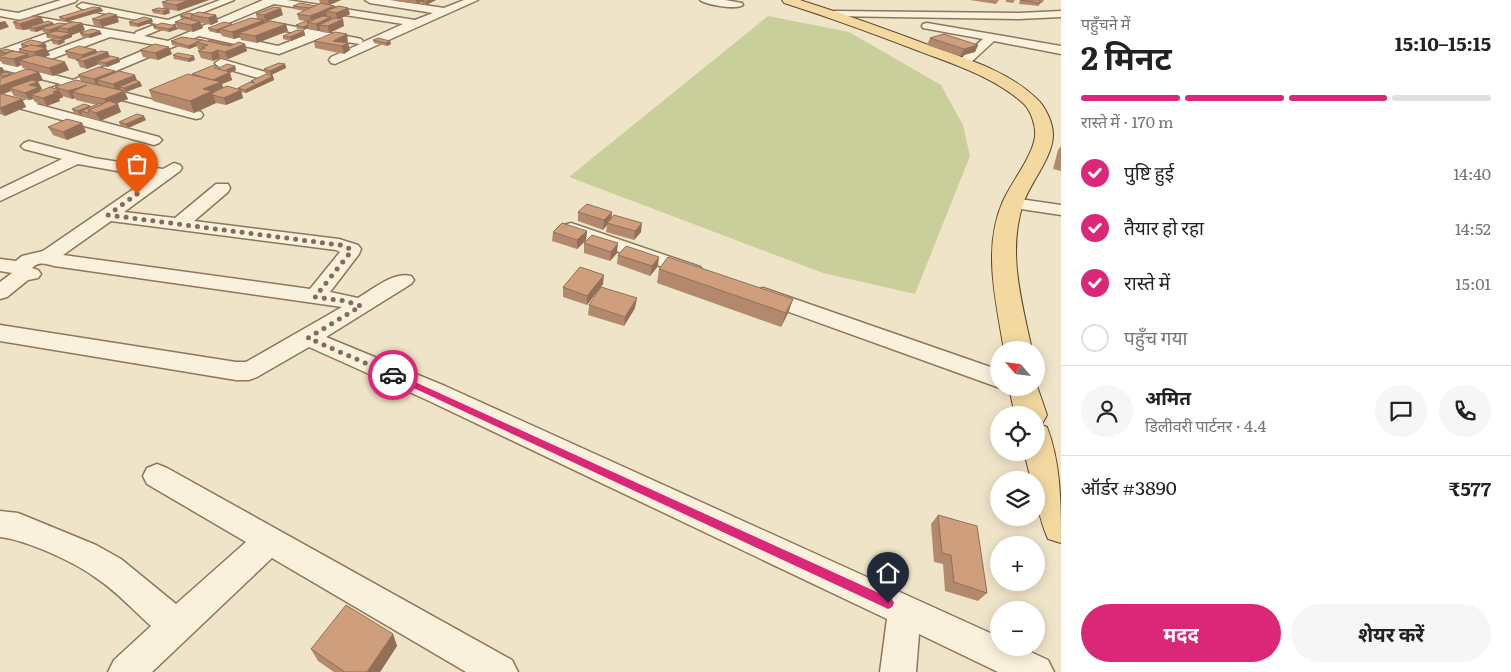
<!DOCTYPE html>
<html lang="hi">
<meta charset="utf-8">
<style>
body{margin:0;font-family:Literata,"Noto Sans Devanagari",serif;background:#f6f6f6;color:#222;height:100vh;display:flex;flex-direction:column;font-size:19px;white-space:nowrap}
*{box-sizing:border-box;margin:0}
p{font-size:16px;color:#767676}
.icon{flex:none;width:28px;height:28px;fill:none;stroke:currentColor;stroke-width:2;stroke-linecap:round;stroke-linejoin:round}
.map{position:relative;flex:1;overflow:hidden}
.side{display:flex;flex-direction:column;background:#fff;width:450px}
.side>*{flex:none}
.needle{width:32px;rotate:298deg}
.tools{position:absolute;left:990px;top:341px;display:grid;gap:10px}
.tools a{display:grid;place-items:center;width:55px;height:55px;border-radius:50%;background:#fff;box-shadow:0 2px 12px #0003;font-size:25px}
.pin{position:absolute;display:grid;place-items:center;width:42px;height:42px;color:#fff;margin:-51px -21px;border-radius:50% 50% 50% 0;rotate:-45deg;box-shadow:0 0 5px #0007}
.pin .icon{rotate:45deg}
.courier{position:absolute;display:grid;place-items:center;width:50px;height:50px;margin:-25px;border:4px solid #db2777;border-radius:50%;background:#fff;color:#222;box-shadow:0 1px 6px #0007}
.head em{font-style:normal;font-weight:700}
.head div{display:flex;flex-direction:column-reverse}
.head{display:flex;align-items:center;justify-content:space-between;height:85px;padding:0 20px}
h1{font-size:32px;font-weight:700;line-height:38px}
.bar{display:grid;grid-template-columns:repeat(4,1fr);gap:8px 5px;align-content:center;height:60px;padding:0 20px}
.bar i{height:6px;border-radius:4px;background:#e0e0e0}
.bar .selected{background:#db2777}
.bar p{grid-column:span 4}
.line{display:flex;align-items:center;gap:12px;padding:0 20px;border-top:1px solid #e0e0e0}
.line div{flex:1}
.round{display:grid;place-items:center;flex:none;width:52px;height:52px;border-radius:26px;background:#f6f6f6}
ol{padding:0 20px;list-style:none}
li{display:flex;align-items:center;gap:15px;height:55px}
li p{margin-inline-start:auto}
li .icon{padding:5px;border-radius:50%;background:#db2777;color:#fff;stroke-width:4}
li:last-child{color:#767676}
li i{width:28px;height:28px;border:2px solid #e0e0e0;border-radius:50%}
.cta{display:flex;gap:10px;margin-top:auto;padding:10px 20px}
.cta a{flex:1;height:58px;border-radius:30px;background:#db2777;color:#fff;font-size:20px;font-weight:700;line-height:58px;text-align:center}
.cta a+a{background:#f6f6f6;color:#222}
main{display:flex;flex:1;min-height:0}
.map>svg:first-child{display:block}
.green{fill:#c9cf9b}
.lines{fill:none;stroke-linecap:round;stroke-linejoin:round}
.minor-casing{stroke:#8d765c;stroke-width:3}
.major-casing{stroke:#5b4430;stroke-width:2}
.minor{fill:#faf1dc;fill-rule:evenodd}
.major{fill:#f3d9a0;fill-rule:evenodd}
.wall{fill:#b2896c}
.shaded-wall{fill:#916f58}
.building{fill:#cf9f7d;stroke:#916f58}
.route{fill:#db2777}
.done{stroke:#7c6e5b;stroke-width:5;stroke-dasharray:0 9}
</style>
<main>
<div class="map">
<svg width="1061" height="672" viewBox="0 0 1061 672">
<rect width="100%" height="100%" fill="#f0e4c8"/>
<path class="green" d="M768 16 849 32 941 85 963 125 970 156 915 294 823 273 569 177Z"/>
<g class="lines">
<g class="minor-casing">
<g id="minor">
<path d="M61 0H77L75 2 31 16 135 34 136 32 157 24 82 9 77 6 82 3 168 20 220 0H234L144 36 168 41 263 0H287L415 20 433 13 370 3 365 0H390L444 8 464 0H478L335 64 331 63 329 60 331 57 360 44 320 38 279 54 199 36 87 83 201 112 203 115 201 118 196 119 75 88 36 104 159 137 162 140 159 143 154 145 0 103V95L22 101 61 84 0 69V61L13 65 97 34 75 30 0 58V50L62 28 0 16V10L18 13ZM274 4 403 24 361 43 363 41 361 39 357 38 258 20 254 21 253 23 254 25 306 35 278 46 209 31ZM110 37 156 45 73 80 27 68Z"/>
<path d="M700 0H725L742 3 743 5C737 10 706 5 700 0Z"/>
<path d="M835 11 1019 13 1061 11V17L1019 19 831 16 830 14 831 12Z"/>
<path d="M927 23 1061 46V54L994 41 967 66 963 67 957 63 959 60 983 39 923 28 922 26 923 24Z"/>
<path d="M221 59 269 73 271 76 265 80 217 66 215 63Z"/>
<path d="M29 141 94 158 163 169 174 163 180 165 182 168 180 171 124 212 175 218 216 184H228L230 188 228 192 194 221 339 239 358 245 361 249 359 254 330 292 358 298C373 289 394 271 411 276L414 280 411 284 326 337 445 386 999 637V648H1022L1048 660 1054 672H998L919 634 916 672H880L887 619 427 400 309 347 257 377 249 380H236L0 341V325L236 362H246L342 307 54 266C45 264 39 261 32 268L38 270 41 274 38 278 28 280 7 297 0 299V282L12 273 0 271V259L16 261 22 256 43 251 151 177 78 164 0 201V189L62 159 24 149 21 146 24 143ZM111 221 336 250 340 252 310 289 63 255Z"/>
<path d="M1013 198 1061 205V215L1007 207 1004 203 1007 199Z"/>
<path d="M571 223 700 267 703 271 700 275 693 277 686 275 564 233 562 229 564 225Z"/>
<path d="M763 288 999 370 1000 388 756 300 753 295 756 290Z"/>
<path d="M1011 388H1036L1033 394 1024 397 1014 394Z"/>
<path d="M157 464 167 468 512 660 518 672H466L272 558 152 672H108L114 660 151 626C134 611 118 593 99 580 77 563 27 540 0 537V511L18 513 96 545 121 559 176 604 246 542 147 484 143 476 147 468Z"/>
</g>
</g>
<g class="major-casing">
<g id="major">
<path d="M782 0H800L809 3C850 16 891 31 931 46 967 59 1008 71 1036 98 1045 106 1053 122 1053 135 1053 157 1030 183 1023 204 1007 253 1022 302 1032 350H1004C996 301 982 248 1003 201 1012 181 1033 156 1035 136 1036 126 1031 111 1024 104 995 77 953 64 916 50 872 33 828 17 784 3Z"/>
<path d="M1036 383 1047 415 1042 424H1039L1047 427C1061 463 1061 504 1061 543L1048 539C1039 519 1036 501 1036 480H1031L1024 452H1036V415H1015L1009 388H1036Z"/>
</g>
</g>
<use href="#minor" class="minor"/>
<use href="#major" class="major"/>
</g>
<g class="wall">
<path d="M169 0H209L178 11 164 9 162 2Z"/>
<path d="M319 0H341L330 5 334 6 335 8 350 14 339 19 344 26 329 33 321 32 320 30 318 31 309 29 308 28 304 30 297 29 296 25 306 21 299 20 297 14 304 11 294 9 293 6H316L321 4 320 3Z"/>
<path d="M396 0H436L426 5 422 4 421 2 417 4 396 1Z"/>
<path d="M970 0H999L996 4Z"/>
<path d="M1006 0H1015L1013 3 1006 2Z"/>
<path d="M1020 0H1044L1042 3H1040L1039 6 1019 4Z"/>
<path d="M101 8 103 11 66 22 61 21 59 17Z"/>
<path d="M152 10 170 13 164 15 153 13Z"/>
<path d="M193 14 216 15 218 22 211 25 201 23 203 28 193 32 178 29 175 22 182 20 180 16Z"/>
<path d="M256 14 283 15 265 22H264L265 23 288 31 257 43 241 40 240 37 234 39 222 36 220 32 217 33 209 31 208 28 232 25 257 19Z"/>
<path d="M41 17 44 23H53L54 24 82 23 85 30 72 35V37L64 40 65 42 59 45 53 44 51 40 55 39 47 38 46 34 49 33 43 32 42 30 36 32 30 31 29 29 23 30 16 29 13 22Z"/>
<path d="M92 19 119 22 102 27 94 25Z"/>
<path d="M129 22H153L138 27 130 26Z"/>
<path d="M153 26 178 29 169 32 154 29Z"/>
<path d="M304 31 305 35 291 41 283 39V36Z"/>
<path d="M80 33 102 34 90 38 82 37Z"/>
<path d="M182 37 231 45 245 44 247 51 228 59 220 58 213 61 201 58 198 51 200 50 198 49 197 46 189 49 172 45 171 41Z"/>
<path d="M930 38 978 45 975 52 960 56 927 45Z"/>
<path d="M373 40 390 41 391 44 387 46 374 43Z"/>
<path d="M314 41H348L345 43H348L350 50 344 54 315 48Z"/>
<path d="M21 44 47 47 44 48 50 55 44 57 69 70 53 76 23 68 21 65 17 67 3 64 0 60V51L21 53 19 49 22 48Z"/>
<path d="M140 50 172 54 158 60 143 57Z"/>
<path d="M65 51 108 52 110 57 120 62 107 67 99 65V64L87 69 80 67 77 60 68 58Z"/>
<path d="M173 55 195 60 189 62 174 59Z"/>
<path d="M285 64 286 68 271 75 265 73 264 69Z"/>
<path d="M235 66 236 70 230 73 232 80 222 84 223 88 238 89V88L251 82V81L273 76 274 80 246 93 241 92 243 98 226 105 216 103 194 113 153 101 149 90 192 75 219 68Z"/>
<path d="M0 67H2L5 73 11 74 12 75 43 80 38 81 42 89 40 90V91L56 89 55 87 81 81 78 75 116 73 140 82 142 86 125 92 128 99 117 103 121 112 100 121 92 118 91 117 90 118 83 116 82 114 80 115 74 113 72 109 90 106 91 107 97 105 76 100 75 98 72 99 62 96 63 97 59 99 60 101 47 106 35 102 33 99 29 100 14 96 11 91 3 94 22 99 26 107 5 116 0 114V79H1L0 77Z"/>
<path d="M146 120 128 128 121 126 119 122Z"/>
<path d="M82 123 86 132 67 140 53 135 48 127Z"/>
<path d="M1061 146V171L1053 169 1058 150Z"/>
<path d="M578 212H612L611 218 641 232 634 240 606 232 607 225 603 230 578 221Z"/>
<path d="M587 231 586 240 577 249 552 241 553 232Z"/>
<path d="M584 243 617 253 610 261 584 253Z"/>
<path d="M618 255 658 266 650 276 617 264Z"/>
<path d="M659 269 793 299 788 313 781 327 657 283Z"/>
<path d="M603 284 587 305 563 297V287Z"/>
<path d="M589 305 635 308 624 326 588 315Z"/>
<path d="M938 515 987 593 978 601 945 591 943 564 934 562 931 524Z"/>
<path d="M393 634 397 646 380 672H334L318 661 311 649Z"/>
</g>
<g class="shaded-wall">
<path d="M189 0H209L178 11 176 5Z"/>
<path d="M328 0H341L329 5Z"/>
<path d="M416 0H425L417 4Z"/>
<path d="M429 0H436L426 5V2Z"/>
<path d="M334 6 336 12 326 11 327 16 311 22 310 16Z"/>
<path d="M101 8 103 11 66 22 65 19Z"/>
<path d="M281 8 283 15 265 22 264 15Z"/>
<path d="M348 8 350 14 337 20 336 13Z"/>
<path d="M169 9 170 13 164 15 163 11Z"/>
<path d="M117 15 119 22 102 27 99 20Z"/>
<path d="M216 15 218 22 211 25 208 18Z"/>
<path d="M41 17 45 24 29 27V29L23 30 20 24Z"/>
<path d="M331 17 333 24 343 19 344 26 329 33 328 26 319 25 320 30 318 31 316 24Z"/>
<path d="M152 19 153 22 138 27 137 24Z"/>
<path d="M264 20 266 27 239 33 240 37 234 39 232 32Z"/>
<path d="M5 21 9 27 0 30V22Z"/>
<path d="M200 22 203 28 193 32 191 25Z"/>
<path d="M53 23 55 26 41 28 42 30 36 32 34 28Z"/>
<path d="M82 23 85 30 72 35V37L64 40 65 42 59 45 58 41 62 40 61 37 69 34 67 29Z"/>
<path d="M66 24 57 27 59 30 51 33 49 30Z"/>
<path d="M232 24 220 29V32L217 33 216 30Z"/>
<path d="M286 24 288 31 257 43 255 36Z"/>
<path d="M308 25V28L304 30 303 27Z"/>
<path d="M176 26 178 29 169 32 168 29Z"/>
<path d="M100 31 102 34 90 38 88 35Z"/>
<path d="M304 31 305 35 291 41 290 37Z"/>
<path d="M347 34 348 41 339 46 333 41Z"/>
<path d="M390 41 391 44 387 46 386 43Z"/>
<path d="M45 43 47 47 36 50 34 47Z"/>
<path d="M196 43 197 46 189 49 188 46Z"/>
<path d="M348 43 350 50 344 54 342 46Z"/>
<path d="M245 44 247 51 228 59 225 52Z"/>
<path d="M978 45 975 52 960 56 964 49Z"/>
<path d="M169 47 172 54 158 60 155 53Z"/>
<path d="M46 48 50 55 38 60 34 52Z"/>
<path d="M96 50 99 55 108 52 111 59 97 61 99 64 87 69 83 61H84L82 55Z"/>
<path d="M218 50 220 58 213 61 211 53Z"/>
<path d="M28 54 32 61 19 60 21 65 17 67 13 59Z"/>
<path d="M194 56 195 60 189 62 188 59Z"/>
<path d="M119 58 120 62 107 67 105 63Z"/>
<path d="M65 62 69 70 53 76 49 68Z"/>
<path d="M285 64 286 68 271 75 270 71Z"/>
<path d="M235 66 236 70 230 73 232 80 222 84 225 93 213 95 216 103 194 113 190 101 213 80 224 71Z"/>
<path d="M2 67 6 75H0V68Z"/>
<path d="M115 71 118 78 97 80 100 86 97 87 94 79Z"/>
<path d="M39 72 43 80 15 90 9 88 11 91 0 95V86Z"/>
<path d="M135 75 138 83 140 82 142 86 126 92 124 88 119 87 121 90 117 92 113 84Z"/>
<path d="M273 76 274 80 246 93 245 90Z"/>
<path d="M38 82 42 89 40 90 43 95H31L33 99 29 100 25 93 29 85Z"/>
<path d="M87 85 72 92 75 98 72 99 68 91Z"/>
<path d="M59 90 63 97 59 99 60 101 47 106 43 98 53 92Z"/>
<path d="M241 90 243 98 226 105 224 98Z"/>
<path d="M124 91 128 99 108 107 118 104 121 112 100 121 96 113 107 105 104 99Z"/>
<path d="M22 99 26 107 5 116 0 108Z"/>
<path d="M90 106 92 110H88L81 111 82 114 80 115 78 111Z"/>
<path d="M144 116 146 120 128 128 126 124Z"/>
<path d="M82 123 86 132 67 140 63 132Z"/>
<path d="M612 212 611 221 607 223V225L603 230 604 220Z"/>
<path d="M642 223 641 232 634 240 635 231Z"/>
<path d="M587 231 586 240 577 249V240Z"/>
<path d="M618 243 617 253 610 261 611 252Z"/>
<path d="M659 257 658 266 650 276 652 266Z"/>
<path d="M604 275 603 284 587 305V296Z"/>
<path d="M637 298 635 308 624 326 625 317Z"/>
<path d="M793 299 788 313 781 327 786 313Z"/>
<path d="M393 634 397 646 380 672H367Z"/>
</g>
<g class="building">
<path d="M169 0H189L176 5 162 2Z"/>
<path d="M424 0H429L426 2 421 1Z"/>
<path d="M1020 0H1040V3Z"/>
<path d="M300 3 316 6 310 8 293 6Z"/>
<path d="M321 3 334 6 310 16 297 14Z"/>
<path d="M339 6 348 8 336 13 326 11Z"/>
<path d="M93 7 101 8 65 19 59 17Z"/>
<path d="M274 7 281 8 264 15 256 14Z"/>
<path d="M158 8 169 9 163 11 152 10Z"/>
<path d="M199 12 216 15 208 18 191 15Z"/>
<path d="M109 13 117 15 99 20 92 19Z"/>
<path d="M189 13 193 14 191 15 192 18H190L180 16Z"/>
<path d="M34 16 41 17 20 24 13 22Z"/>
<path d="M323 16 331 17 316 24 307 22Z"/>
<path d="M144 17 152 19 137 24 129 22Z"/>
<path d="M185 18 200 22 191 25 175 22Z"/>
<path d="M251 18 264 20 232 32 220 29Z"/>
<path d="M334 18 343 19 328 26 319 25Z"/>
<path d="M311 19 314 20 307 22 308 25 303 27 296 25Z"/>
<path d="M48 21 53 23 34 28 29 27Z"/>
<path d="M270 21 286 24 255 36 239 33Z"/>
<path d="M72 22 82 23 67 29 57 27Z"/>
<path d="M224 22 232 24 216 30 208 28Z"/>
<path d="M59 23 66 24 49 30 41 28Z"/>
<path d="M162 23 176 26 168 29 153 26Z"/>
<path d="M92 29 100 31 88 35 80 33Z"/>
<path d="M297 30 304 31 290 37 283 36Z"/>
<path d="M56 31 71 33 61 37 46 34Z"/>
<path d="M335 32 347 34 333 41 348 43 342 46 314 41Z"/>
<path d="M944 34 978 45 964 49 930 38Z"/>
<path d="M182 37 203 40 188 46 171 41Z"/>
<path d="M57 38 64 39 58 41 51 40Z"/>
<path d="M378 38 390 41 386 43 373 40Z"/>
<path d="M31 40 45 43 37 46 31 45 28 46 21 44Z"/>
<path d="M202 40 230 46 239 42 245 44 225 52 218 50 211 53 198 51 205 48 202 47 208 45 196 42Z"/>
<path d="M211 40 231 44 228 45 208 41Z"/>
<path d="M155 44 169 47 155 53 140 50Z"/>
<path d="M31 45 46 48 34 52 19 49Z"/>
<path d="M79 46 96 50 82 55 65 51Z"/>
<path d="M6 49 17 52 13 51 6 53 0 51Z"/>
<path d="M13 51 28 54 13 59 0 57V56Z"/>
<path d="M101 51 108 52 83 61 76 60Z"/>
<path d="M0 53 6 54 0 56Z"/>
<path d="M178 53 194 56 188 59 173 55Z"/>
<path d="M36 55 65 62 49 68 19 60Z"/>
<path d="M111 56 119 58 105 63 97 61Z"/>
<path d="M279 63 285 64 270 71 264 69Z"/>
<path d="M227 64 235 66 224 71 219 69V68Z"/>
<path d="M214 65 218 66 214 68 230 72 213 80 192 74Z"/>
<path d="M99 67 115 71 94 79 78 75Z"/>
<path d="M26 69 39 72 0 86V79Z"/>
<path d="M119 71 135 75 113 84 97 80Z"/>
<path d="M6 72 11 74 3 76 0 75V74Z"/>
<path d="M188 74 221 82 203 89 212 91 190 101 149 90Z"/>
<path d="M266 74 273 76 245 90 238 88 250 82 255 83 251 81Z"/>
<path d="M32 80 38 82 29 85 39 87 25 93 9 88Z"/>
<path d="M76 80 124 91 104 99 72 92 87 85 68 91 55 87Z"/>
<path d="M135 80 140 82 124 88 119 87Z"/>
<path d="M227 86 241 90 224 98 213 95 212 93Z"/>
<path d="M50 87 59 90 53 92 56 93 43 98 31 95Z"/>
<path d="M0 94H2L22 99 0 108Z"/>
<path d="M109 101 118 104 96 113 88 110Z"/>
<path d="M100 103 103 104 88 110 89 113H88L81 111Z"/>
<path d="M84 104 90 106 78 111 72 109Z"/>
<path d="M137 114 144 116 126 124 119 122Z"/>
<path d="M67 119 82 123 63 132 48 127Z"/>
<path d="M587 204 612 212 604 220 578 212Z"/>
<path d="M614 215 642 223 635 231 607 223Z"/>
<path d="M562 223 587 231 577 240 553 232Z"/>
<path d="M592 235 618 243 611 252 584 243Z"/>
<path d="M626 246 659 257 652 266 618 255Z"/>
<path d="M668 257 793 299 786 313 659 269Z"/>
<path d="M580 267 604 275 587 296 563 287Z"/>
<path d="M601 287 637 298 625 317 589 305Z"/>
<path d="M938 515 977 526 987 593 954 582 951 555 942 553Z"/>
<path d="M346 605 393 634 367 672H345L311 649Z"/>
</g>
<path class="route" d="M393 372 892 599 894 603 892 607 888 609 884 607 390 377V373Z"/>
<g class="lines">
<path class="done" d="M137 194 108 215 340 245 351 249 349 254 315 297 345 301 361 306 308 338 393 375"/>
</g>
</svg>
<div class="tools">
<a><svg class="needle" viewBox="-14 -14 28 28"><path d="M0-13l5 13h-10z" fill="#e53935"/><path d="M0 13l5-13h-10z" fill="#767676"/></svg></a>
<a><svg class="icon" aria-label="locate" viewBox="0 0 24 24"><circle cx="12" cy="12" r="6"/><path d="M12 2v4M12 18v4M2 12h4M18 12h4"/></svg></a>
<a><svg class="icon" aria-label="layers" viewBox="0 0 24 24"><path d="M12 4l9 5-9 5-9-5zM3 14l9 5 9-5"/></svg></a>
<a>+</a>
<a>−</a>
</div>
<div class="pin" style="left:137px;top:194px;background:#ea580c"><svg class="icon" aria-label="bag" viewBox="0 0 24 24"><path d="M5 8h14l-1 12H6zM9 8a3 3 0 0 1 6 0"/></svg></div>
<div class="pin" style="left:888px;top:603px;background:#1f2937"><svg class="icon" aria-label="home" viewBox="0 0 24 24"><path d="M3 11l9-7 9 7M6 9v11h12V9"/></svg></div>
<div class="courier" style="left:393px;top:375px"><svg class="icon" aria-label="car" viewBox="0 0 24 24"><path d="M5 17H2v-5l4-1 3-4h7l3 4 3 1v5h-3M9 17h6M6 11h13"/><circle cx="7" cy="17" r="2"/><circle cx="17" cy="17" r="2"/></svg></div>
</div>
<section class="side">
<div class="head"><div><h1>2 मिनट</h1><p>पहुँचने में</p></div><em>15:10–15:15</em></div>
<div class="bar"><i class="selected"></i><i class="selected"></i><i class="selected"></i><i></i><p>रास्ते में · 170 m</p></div>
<ol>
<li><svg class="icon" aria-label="check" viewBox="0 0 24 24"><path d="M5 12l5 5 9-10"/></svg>पुष्टि हुई<p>14:40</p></li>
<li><svg class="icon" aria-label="check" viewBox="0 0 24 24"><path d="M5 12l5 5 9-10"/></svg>तैयार हो रहा<p>14:52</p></li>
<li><svg class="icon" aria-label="check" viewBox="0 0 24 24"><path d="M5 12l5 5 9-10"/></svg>रास्ते में<p>15:01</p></li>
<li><i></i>पहुँच गया</li>
</ol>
<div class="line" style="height:90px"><a class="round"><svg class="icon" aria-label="person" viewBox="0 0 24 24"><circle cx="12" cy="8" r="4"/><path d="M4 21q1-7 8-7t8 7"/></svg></a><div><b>अमित</b><p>डिलीवरी पार्टनर · 4.4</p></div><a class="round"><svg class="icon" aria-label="chat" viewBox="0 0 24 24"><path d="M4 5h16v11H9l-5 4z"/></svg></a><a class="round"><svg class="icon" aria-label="phone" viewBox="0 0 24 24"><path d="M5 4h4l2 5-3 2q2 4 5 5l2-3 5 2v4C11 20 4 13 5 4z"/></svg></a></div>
<div class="line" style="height:65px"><div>ऑर्डर #3890</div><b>₹577</b></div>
<div class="cta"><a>मदद</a><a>शेयर करें</a></div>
</section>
</main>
